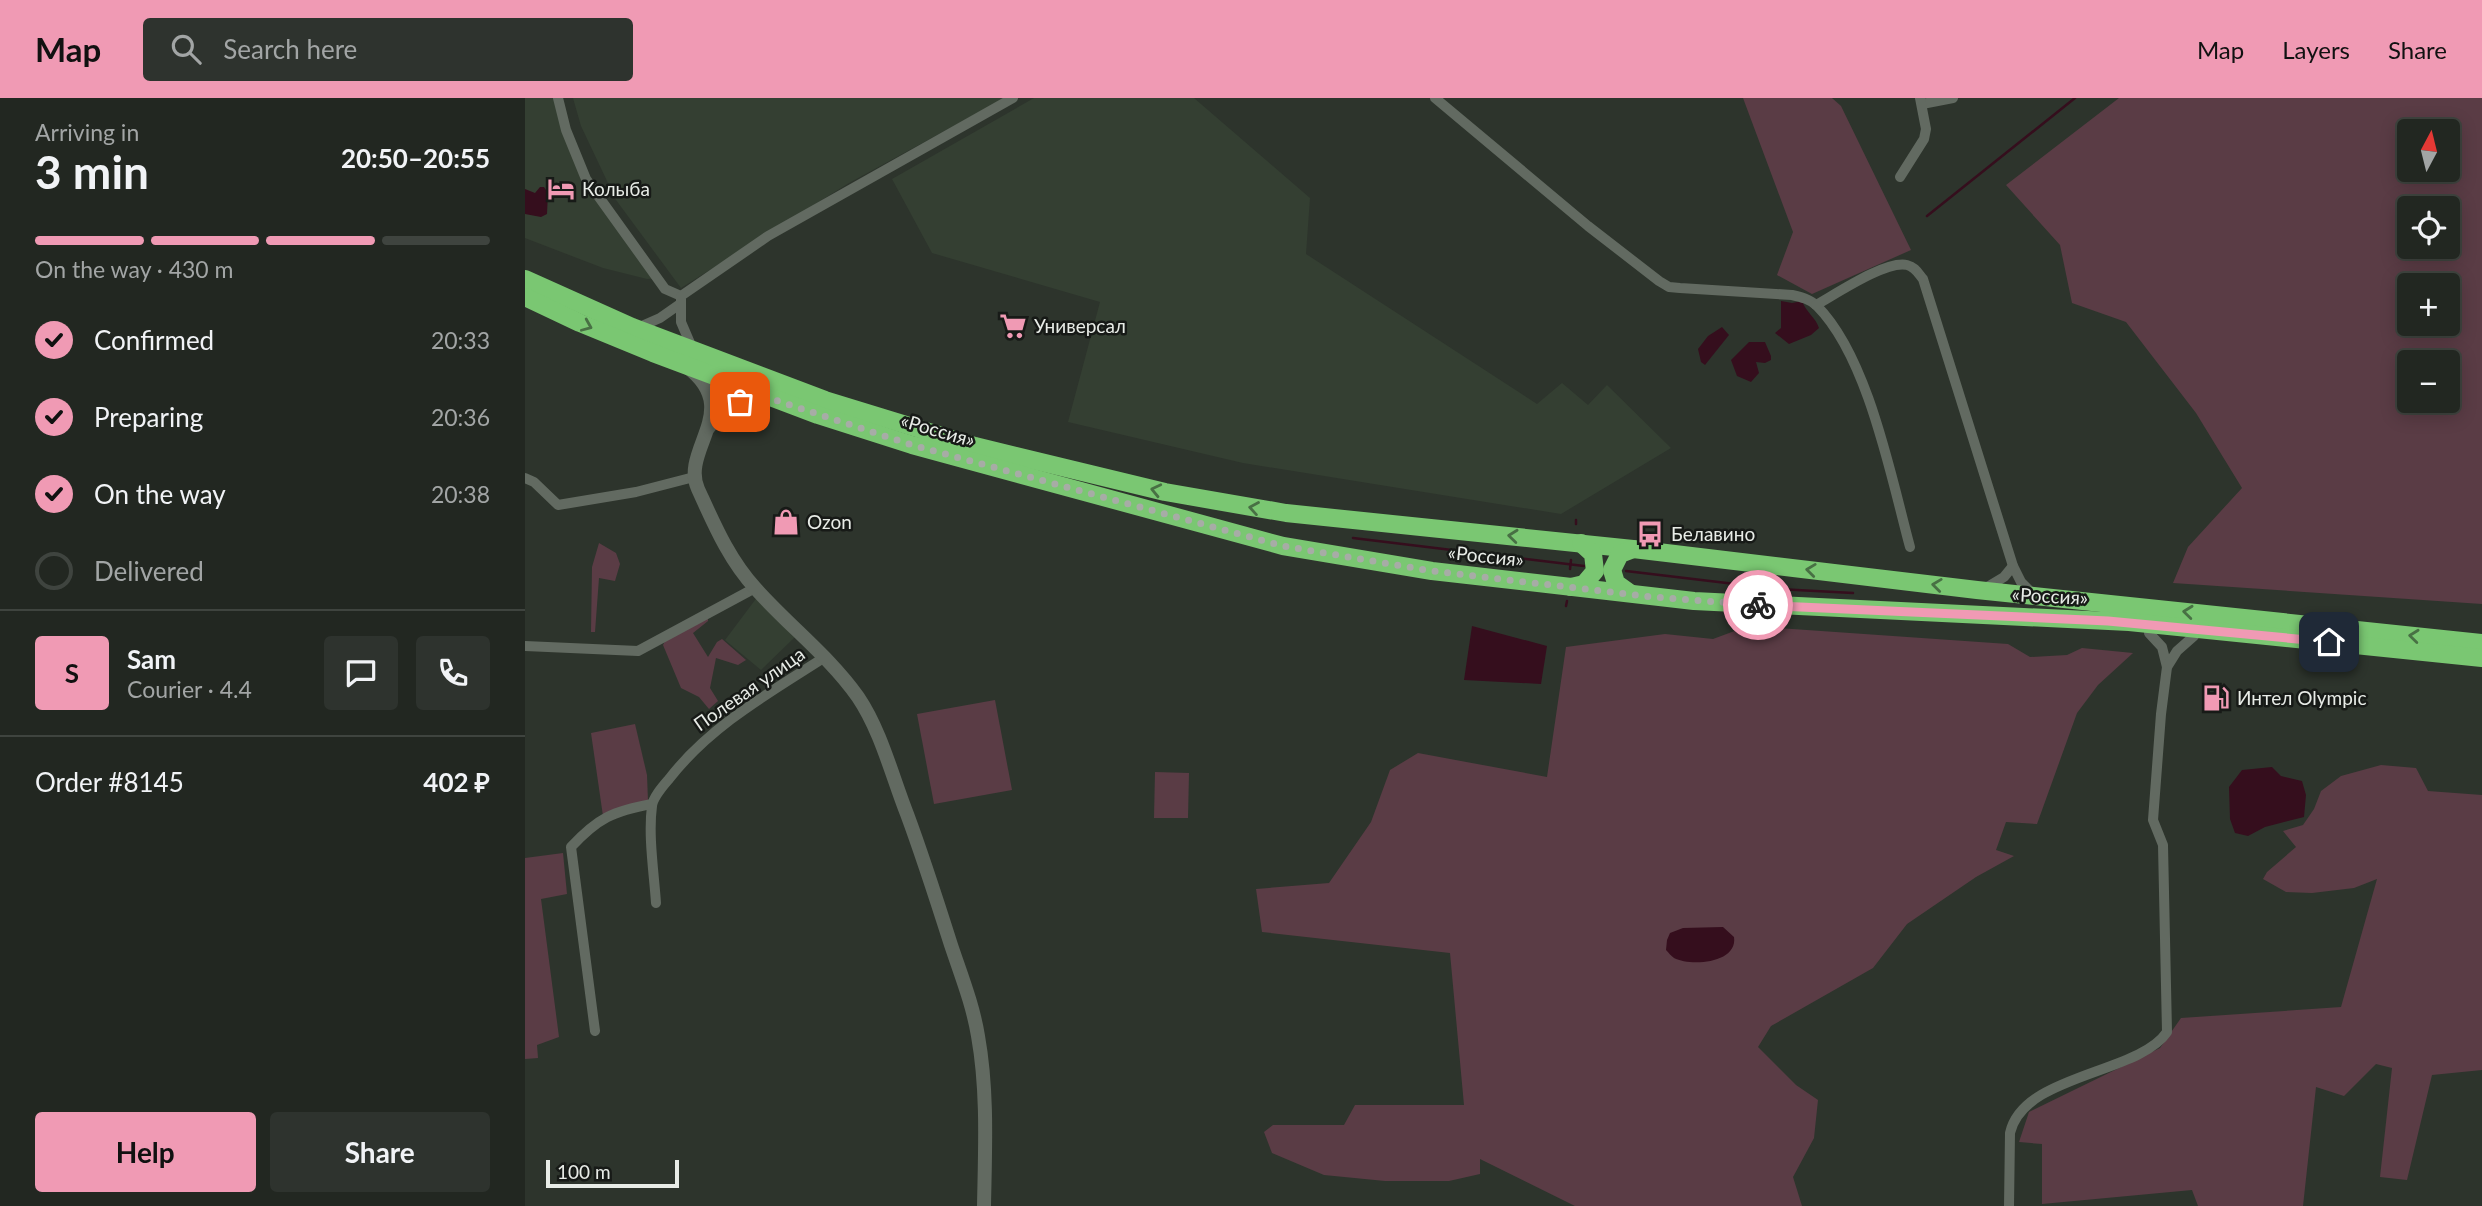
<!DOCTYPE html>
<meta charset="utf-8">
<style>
body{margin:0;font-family:Lato,sans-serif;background:#2e332e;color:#f1f3f6;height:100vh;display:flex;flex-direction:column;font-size:26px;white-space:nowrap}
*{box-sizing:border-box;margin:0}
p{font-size:23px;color:#a2a5a5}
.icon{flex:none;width:38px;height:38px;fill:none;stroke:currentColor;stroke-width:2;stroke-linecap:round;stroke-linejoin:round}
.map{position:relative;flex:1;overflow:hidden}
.sheet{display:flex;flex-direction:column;background:#222721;width:525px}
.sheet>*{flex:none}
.needle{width:46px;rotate:7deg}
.controls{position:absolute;left:1872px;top:21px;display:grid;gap:14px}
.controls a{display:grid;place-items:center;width:63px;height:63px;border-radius:7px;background:#222721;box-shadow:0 4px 18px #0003,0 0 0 2px #3f443f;font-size:35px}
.scale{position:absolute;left:21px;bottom:18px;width:133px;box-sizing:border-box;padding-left:7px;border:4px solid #e8ece7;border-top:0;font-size:19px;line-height:24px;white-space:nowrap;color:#e8ece7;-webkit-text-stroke:5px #171a17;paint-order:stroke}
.pin{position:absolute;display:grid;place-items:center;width:60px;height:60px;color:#fff;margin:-30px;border-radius:14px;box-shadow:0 4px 10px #0006}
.courier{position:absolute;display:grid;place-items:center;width:70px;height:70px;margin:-35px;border:5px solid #f09ab4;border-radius:50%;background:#fff;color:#222;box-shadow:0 2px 9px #0007}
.headline em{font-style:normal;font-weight:700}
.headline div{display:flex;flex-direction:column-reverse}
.headline{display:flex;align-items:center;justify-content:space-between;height:119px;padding:0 35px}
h1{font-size:46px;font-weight:700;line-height:52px}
.bar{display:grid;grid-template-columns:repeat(4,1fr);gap:10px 7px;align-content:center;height:84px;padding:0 35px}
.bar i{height:9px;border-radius:5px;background:#3f443f}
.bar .on{background:#f09ab4}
.bar p{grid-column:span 4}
.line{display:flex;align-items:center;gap:18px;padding:0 35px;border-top:2px solid #3f443f}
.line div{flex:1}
.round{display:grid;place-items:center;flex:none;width:74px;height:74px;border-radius:7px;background:#2e332e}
ol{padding:0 35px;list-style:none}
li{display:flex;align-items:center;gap:21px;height:77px}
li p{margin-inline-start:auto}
li .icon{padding:7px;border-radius:50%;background:#f09ab4;color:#111;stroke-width:4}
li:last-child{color:#a2a5a5}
li i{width:38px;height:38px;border:4px solid #3f443f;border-radius:50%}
.primary-button{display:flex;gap:14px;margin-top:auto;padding:14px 35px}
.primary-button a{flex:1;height:80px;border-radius:7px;background:#f09ab4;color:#111;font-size:28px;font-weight:700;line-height:80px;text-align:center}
.primary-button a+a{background:#2e332e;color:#f1f3f6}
header{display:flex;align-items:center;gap:42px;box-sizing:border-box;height:98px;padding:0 35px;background:#f09ab4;color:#111}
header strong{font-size:33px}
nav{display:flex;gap:38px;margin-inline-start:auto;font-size:24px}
.search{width:490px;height:63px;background:#2e332e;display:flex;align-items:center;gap:18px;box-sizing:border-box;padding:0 24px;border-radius:7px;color:#a2a5a5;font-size:26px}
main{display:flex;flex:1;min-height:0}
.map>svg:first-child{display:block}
.built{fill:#343f32}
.green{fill:#5a3c45;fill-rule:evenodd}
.water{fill:#350e1d}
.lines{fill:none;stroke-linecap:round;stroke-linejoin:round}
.stream{stroke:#350e1d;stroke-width:2.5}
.street{stroke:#626a61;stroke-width:10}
.secondary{stroke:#626a61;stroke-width:14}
.highway{stroke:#7ac772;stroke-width:18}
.oneway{stroke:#487044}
.done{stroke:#a7aca6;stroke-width:7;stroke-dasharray:0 12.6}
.route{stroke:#f09ab4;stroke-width:9}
.labels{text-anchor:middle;stroke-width:5;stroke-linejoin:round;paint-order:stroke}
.poi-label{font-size:19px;fill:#e8ece7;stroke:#171a17;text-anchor:start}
.street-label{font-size:19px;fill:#e8ece7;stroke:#171a17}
</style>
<header>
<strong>Map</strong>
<div class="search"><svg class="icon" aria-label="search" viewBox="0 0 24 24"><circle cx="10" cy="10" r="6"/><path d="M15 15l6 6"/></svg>Search here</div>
<nav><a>Map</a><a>Layers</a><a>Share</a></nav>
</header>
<main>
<section class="sheet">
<div class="headline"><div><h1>3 min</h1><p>Arriving in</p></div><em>20:50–20:55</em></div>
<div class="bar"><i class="on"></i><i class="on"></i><i class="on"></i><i></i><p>On the way · 430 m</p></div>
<ol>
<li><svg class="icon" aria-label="check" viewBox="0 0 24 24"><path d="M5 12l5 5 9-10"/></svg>Confirmed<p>20:33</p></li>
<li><svg class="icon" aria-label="check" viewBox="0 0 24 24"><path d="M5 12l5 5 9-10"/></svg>Preparing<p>20:36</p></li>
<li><svg class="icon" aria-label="check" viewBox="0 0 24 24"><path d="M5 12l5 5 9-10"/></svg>On the way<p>20:38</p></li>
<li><i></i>Delivered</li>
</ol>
<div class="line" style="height:126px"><b class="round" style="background:#f09ab4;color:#111">S</b><div><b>Sam</b><p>Courier · 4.4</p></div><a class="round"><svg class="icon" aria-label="chat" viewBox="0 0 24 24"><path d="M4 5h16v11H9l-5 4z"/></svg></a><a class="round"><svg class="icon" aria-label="phone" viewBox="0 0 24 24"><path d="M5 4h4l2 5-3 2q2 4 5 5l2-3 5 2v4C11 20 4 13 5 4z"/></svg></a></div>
<div class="line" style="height:91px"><div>Order #8145</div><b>402 ₽</b></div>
<div class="primary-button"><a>Help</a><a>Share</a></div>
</section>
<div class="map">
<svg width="1957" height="1108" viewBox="0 0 1957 1108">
<rect width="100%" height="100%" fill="#2d342c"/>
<g class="built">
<path d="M0 0H33L64 77 135 180 122 181 78 170 0 140Z"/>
<path d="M48 0H480L324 85 156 190 91 102 56 28Z"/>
<path d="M509 0H669L785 100 781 156 1012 306 1037 285 1063 307 1082 287 1146 350 1036 416 718 365 543 324 575 204 407 155 367 81Z"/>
<path d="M233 498 271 538 236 572 200 542Z"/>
</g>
<g class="green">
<path d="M1218 0H1307L1316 8 1386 152 1287 196 1252 177 1268 134Z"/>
<path d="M1594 0H1957V506L1648 485 1663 449 1717 390 1671 315 1601 224 1547 205 1535 147 1481 87ZM1885 33H1923V72H1885ZM1885 110H1923V149H1885ZM1885 187H1923V226H1885ZM1885 264H1923V303H1885Z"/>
<path d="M74 445 91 455 95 466 90 483 74 480 70 534H66L67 469Z"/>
<path d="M183 519V523L168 535 183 559 192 544 197 541 221 562 213 567 191 560 185 590 193 603 184 611 174 599 156 590 138 547 141 541Z"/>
<path d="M1223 528 1483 546 1505 559 1542 557 1557 550 1608 555 1573 587 1552 615 1512 726 1481 724 1471 752 1489 758 1451 779 1382 826 1348 870 1246 928 1233 949 1271 987 1293 1002 1289 1040 1268 1079 1277 1108H1050L955 1061V1076L924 1083H860L799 1077 747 1055 739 1034 748 1027H819L830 1007H939L925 855 737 834 731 791 804 785 846 724 865 672 893 655 1022 679 1041 549 1140 536 1188 541Z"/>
<path d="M470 602 487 692 409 706 392 616Z"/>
<path d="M110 626 122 677 123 703 78 718 66 635Z"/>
<path d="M1856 667 1891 670 1903 693 1957 697V972L1907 977 1882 1082 1855 1079 1867 970 1851 966 1819 998 1791 989 1778 1108H1673L1667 1092 1517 1106V1046L1494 1044 1504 1014 1635 950 1656 920 1816 909 1852 781 1829 790 1787 795 1761 794 1738 781 1742 774 1771 749 1758 733 1778 727 1789 711 1796 693 1816 678Z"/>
<path d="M630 674 664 675 663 720H629Z"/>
<path d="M38 755 42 796 16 801 34 939 12 947 13 960 0 961V760Z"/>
</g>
<g class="water">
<path d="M15 89H19L23 95 22 116 16 119 0 116V91L10 95Z"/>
<path d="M1256 203 1267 205 1277 203C1281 214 1291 220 1294 230L1286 237 1264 246 1250 235 1256 230Z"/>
<path d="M1197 229 1204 237 1180 267 1176 264 1173 251 1183 238Z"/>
<path d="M1224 244H1240L1246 258V262L1240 265 1231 264 1234 275 1226 284 1212 278 1206 262Z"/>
<path d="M947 528 1022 548 1016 586 939 582Z"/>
<path d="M1747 669 1756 678 1777 683 1781 697 1779 719 1740 729 1723 738 1710 735 1705 721 1704 689 1717 672Z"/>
<path d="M1198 829 1209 839C1213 865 1166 869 1149 860 1146 858 1144 855 1141 852L1142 842 1145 835 1158 830Z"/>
</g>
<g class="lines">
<g class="stream">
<path d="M1402 118 1550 0"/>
<path d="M1051 426V422"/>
<path d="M828 440 1059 468"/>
<path d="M1045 471 1046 462"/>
<path d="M1101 473 1252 491 1328 495"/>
<path d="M1041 508 1042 503"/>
</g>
<g class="street">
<path d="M33 0 41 32 61 81 140 191 156 198"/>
<path d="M910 0 1063 128 1134 183 1144 189 1155 190 1267 197C1276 199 1285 201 1292 208 1343 259 1366 379 1385 449"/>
<path d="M1397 6 1428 0"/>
<path d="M1375 79 1399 41 1401 31 1395 0"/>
<path d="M1291 207C1311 196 1361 162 1382 167 1390 169 1393 175 1398 181L1488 468 1496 484 1508 496"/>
<path d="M119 227 135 220 155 206"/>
<path d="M165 245 156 224V198L243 138 488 0"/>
<path d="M0 380 9 384 33 407 111 394 169 379"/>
<path d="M1459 491 1479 479 1488 468"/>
<path d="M1624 535 1637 549 1642 569"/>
<path d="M0 548 113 553 230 490"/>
<path d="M131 805C129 775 123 737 127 708 128 699 138 688 144 681 185 628 244 595 300 559"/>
<path d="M70 933 46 749C73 720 88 713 127 706"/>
<path d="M1484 1108 1485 1035C1498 976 1614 976 1642 934L1638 747 1628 722 1636 616 1642 569 1652 553 1669 538"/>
</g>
<g class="secondary">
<path d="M162 269C219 312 155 351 173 391 189 426 204 462 231 491 264 528 304 558 333 599 356 633 367 678 382 716 398 759 412 803 426 847 436 877 448 907 453 938 463 994 460 1052 459 1108"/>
<path d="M184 329C198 308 220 298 245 301"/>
</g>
<g class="highway">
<path d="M0 181 107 229 300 302 450 348 640 394 761 415 1108 451 1452 492 1957 545"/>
<path d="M0 199 55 225 128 255 293 317 387 347 758 448 907 473 1169 503 1604 524 1957 560"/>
<path d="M1046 489 1059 486 1070 473 1068 456 1056 445"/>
<path d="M1105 495 1091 485 1087 472 1095 456 1108 451"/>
</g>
</g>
<defs><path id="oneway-chevron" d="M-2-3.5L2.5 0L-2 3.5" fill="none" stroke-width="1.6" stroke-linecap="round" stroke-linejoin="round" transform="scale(1.75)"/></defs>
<g class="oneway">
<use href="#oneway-chevron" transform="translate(62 228) rotate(23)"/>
<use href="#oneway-chevron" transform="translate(631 392) rotate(-167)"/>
<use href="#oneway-chevron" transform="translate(729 410) rotate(-170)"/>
<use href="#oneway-chevron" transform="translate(988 438) rotate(-174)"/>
<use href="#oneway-chevron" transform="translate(1286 472) rotate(-173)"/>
<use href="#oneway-chevron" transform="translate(1412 487) rotate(-173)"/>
<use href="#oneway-chevron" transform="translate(1663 514) rotate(-174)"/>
<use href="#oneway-chevron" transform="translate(1889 538) rotate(-174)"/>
</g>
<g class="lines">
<path class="done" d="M215 304 229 301 250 302 387 347 758 448 907 473 1128 499 1233 507"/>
<path class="route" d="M1233 507 1583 523 1804 544"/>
</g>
<defs>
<g id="hotel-bare" transform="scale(2.1)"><path d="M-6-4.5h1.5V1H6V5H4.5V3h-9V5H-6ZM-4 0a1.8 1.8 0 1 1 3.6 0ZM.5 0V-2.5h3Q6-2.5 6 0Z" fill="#f09ab4" stroke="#171a17" stroke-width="2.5" paint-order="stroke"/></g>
<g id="supermarket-bare" transform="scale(2.1)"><path d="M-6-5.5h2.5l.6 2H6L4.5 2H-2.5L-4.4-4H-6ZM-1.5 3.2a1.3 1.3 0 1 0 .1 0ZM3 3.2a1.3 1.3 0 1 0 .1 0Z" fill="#f09ab4" stroke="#171a17" stroke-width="2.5" paint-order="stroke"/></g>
<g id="shop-bare" transform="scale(2.1)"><path d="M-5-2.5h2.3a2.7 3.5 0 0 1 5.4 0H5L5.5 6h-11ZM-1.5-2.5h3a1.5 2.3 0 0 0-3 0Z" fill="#f09ab4" stroke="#171a17" stroke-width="2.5" paint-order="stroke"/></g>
<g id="bus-bare" transform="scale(2.1)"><path d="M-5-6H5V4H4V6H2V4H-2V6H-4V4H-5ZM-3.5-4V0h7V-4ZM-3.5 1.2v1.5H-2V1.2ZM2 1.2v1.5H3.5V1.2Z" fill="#f09ab4" stroke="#171a17" stroke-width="2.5" paint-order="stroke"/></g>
<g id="fuel-bare" transform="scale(2.1)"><path d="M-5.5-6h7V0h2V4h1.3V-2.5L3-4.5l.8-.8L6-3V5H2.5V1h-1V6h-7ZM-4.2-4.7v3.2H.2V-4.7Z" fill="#f09ab4" stroke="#171a17" stroke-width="2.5" paint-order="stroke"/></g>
</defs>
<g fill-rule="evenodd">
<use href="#hotel-bare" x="36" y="91"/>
<use href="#supermarket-bare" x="488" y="228"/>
<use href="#shop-bare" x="261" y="424"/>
<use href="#bus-bare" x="1125" y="436"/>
<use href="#fuel-bare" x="1691" y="600"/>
</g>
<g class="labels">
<g class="poi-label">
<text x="57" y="98">Колыба</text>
<text x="509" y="235">Универсал</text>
<text x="282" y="431">Ozon</text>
<text x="1146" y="443">Белавино</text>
<text x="1712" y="607">Интел Olympic</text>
</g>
<g class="street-label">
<text transform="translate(413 332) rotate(16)" y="7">«Россия»</text>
<text transform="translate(961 458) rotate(6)" y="7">«Россия»</text>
<text transform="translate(1525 498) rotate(3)" y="7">«Россия»</text>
<text transform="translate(224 591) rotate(-35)" y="7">Полевая улица</text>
</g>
</g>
</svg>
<div class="controls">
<a><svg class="needle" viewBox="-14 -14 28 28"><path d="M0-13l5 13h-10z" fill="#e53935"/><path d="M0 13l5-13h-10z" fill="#a2a5a5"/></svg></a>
<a><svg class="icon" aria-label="locate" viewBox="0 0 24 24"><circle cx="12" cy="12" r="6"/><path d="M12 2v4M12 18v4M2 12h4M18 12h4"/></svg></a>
<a>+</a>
<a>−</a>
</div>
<div class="scale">100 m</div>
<div class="pin" style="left:215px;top:304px;background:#ea580c"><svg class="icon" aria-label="bag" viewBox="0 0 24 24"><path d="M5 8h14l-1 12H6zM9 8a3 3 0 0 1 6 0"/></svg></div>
<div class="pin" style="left:1804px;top:544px;background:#1f2937"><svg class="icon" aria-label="home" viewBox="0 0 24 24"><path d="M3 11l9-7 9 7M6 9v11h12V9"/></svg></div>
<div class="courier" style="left:1233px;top:507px"><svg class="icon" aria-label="bike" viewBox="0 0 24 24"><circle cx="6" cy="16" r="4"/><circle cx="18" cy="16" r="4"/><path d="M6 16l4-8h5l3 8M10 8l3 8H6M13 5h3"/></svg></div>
</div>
</main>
